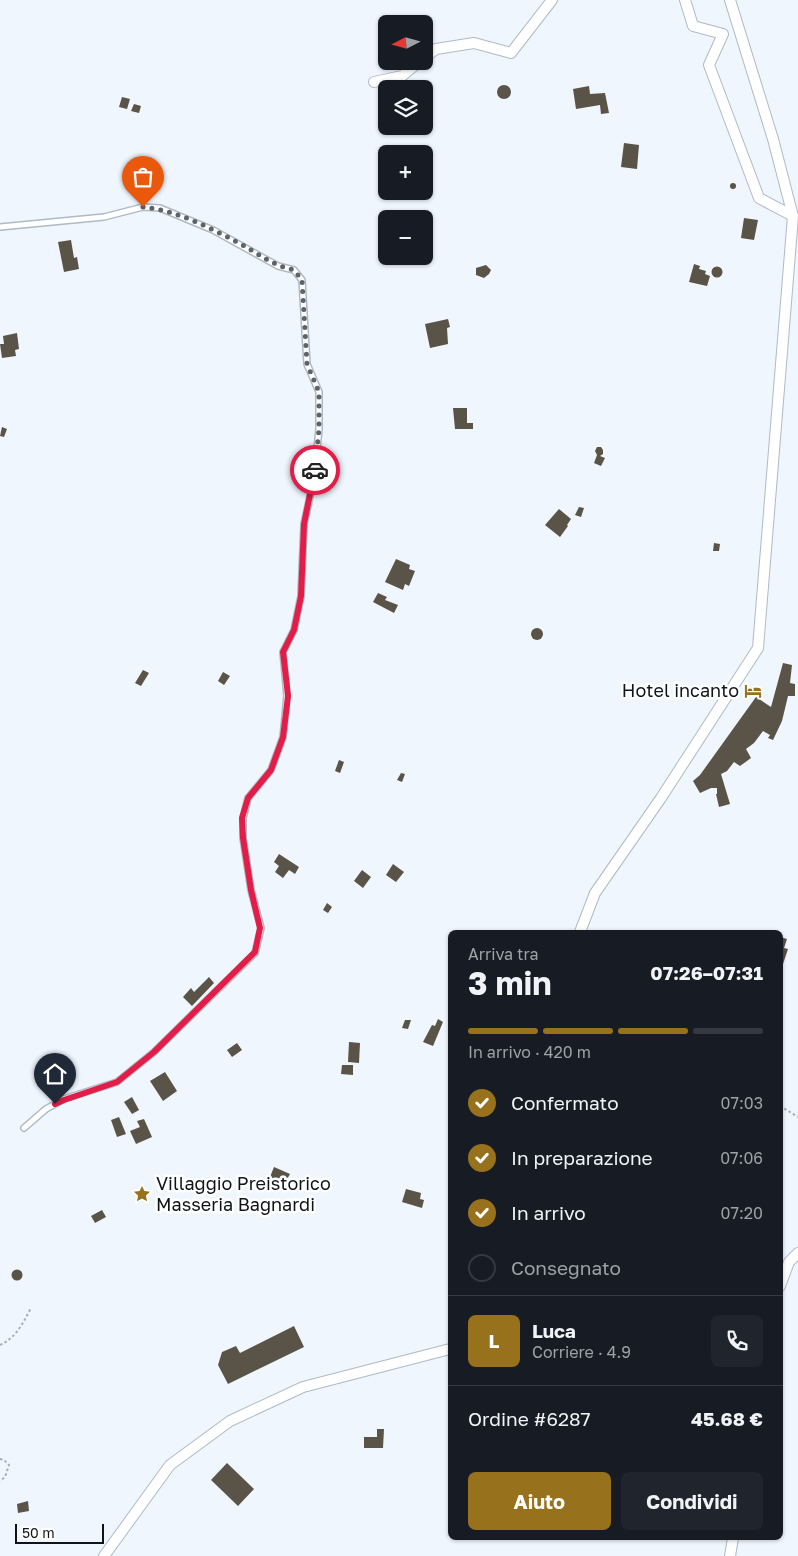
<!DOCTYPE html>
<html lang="it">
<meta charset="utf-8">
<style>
body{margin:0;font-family:"Golos Text",sans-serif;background:#20242c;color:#f1f3f6;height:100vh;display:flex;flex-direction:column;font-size:19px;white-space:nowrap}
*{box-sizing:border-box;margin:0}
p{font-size:16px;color:#9ea1a6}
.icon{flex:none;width:28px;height:28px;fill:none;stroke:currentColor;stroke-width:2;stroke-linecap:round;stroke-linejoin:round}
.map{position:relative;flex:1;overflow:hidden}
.sheet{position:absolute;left:448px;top:930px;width:335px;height:610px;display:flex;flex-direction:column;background:#171b24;border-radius:8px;box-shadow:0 1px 4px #0004}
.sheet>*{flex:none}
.needle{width:32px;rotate:264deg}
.fabs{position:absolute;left:378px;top:15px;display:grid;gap:10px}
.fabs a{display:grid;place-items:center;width:55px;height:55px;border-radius:8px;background:#171b24;box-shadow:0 1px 4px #0004;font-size:25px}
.scale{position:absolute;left:15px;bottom:12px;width:89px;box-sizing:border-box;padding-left:5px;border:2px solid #0f1418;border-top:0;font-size:14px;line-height:18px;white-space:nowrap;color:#0f1418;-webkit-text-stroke:4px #fff;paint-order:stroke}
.pin{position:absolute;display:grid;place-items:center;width:42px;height:42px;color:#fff;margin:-51px -21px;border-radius:50% 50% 50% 0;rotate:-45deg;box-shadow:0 0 5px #0007}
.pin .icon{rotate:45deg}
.courier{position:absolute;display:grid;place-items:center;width:50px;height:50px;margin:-25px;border:4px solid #e11d48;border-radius:50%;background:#fff;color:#222;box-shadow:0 1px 6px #0007}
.head em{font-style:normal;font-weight:700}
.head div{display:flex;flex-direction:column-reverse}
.head{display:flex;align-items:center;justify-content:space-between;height:85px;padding:0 20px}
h1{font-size:32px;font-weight:700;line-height:38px}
.bar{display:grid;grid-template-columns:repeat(4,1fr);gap:8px 5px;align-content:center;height:60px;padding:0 20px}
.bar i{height:6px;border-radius:4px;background:#363941}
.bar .current{background:#98711c}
.bar p{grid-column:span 4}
.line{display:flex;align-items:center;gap:12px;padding:0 20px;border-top:1px solid #363941}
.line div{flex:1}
.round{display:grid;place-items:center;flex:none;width:52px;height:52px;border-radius:8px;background:#20242c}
ol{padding:0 20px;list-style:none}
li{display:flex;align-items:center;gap:15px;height:55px}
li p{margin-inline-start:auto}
li .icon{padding:5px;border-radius:50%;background:#98711c;color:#fff;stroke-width:4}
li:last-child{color:#9ea1a6}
li i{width:28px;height:28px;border:2px solid #363941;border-radius:50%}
.primary-button{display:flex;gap:10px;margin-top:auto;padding:10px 20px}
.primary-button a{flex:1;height:58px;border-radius:8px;background:#98711c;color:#fff;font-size:20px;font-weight:700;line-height:58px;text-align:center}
.primary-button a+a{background:#20242c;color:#f1f3f6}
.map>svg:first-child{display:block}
.building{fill:#5a5347}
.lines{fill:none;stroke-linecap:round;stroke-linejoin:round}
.lane-casing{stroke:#aebac6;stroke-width:8}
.street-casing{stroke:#aebac6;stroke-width:12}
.path{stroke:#a6adb3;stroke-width:2;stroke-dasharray:2.5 2.5;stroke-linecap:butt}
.lane{stroke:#fff;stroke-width:5}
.street{stroke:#fff;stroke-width:10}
.done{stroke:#5d6368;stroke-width:5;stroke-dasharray:0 9}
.route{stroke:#e11d48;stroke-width:6}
.labels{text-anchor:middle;stroke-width:5;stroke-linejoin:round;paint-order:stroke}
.poi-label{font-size:18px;fill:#0f1418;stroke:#fff;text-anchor:end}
</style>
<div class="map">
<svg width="798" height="1556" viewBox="0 0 798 1556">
<rect width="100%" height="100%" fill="#eff6fe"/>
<g class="building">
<circle cx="504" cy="92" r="7"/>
<path d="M589 86 590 94 605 93 609 113 601 114 600 105 576 109 573 89Z"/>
<path d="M122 97 130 99 127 109 119 107Z"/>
<path d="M134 104 141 106 139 113 131 111Z"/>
<path d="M624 143 639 145 637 169 621 167Z"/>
<circle cx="733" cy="186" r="3"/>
<path d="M744 218 758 220 754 240 741 238Z"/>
<path d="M71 240 74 258 77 257 79 269 64 272 58 242Z"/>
<path d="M694 264 700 266 699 269 706 271 705 274 710 276 707 286 689 282Z"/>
<path d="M486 265 491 270 489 274 484 278 476 275V268Z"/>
<circle cx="717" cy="272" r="5.5"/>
<path d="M448 319 450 327 447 328 448 344 430 348 425 324Z"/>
<path d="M17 333 19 349 15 350 16 356 2 358 0 344H4L3 336Z"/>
<path d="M453 408H467V423H473V429H455Z"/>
<path d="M2 427 7 429 4 437 0 436Z"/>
<path d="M597 447H601L603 450V454L600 456 605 458 601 466 594 463 597 455 595 451Z"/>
<path d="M579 507 584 508 581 517 575 515Z"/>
<path d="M559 509 571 519 567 525 568 526 560 537 545 525Z"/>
<path d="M714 543 720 544 719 551H713Z"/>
<path d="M396 559 410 565 409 569 415 571 409 586 405 584 403 590 385 582Z"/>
<path d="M378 593 387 597 385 600 398 605 394 613 373 602Z"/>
<circle cx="537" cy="634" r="6"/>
<path d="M783 663 792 665 790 683 795 684V696H788L782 721 773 740 768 738 770 735 763 731 754 743 746 749 751 758 740 766 734 762 727 771 721 774 730 804 719 807 716 794H717V788H711L700 793 693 781 700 775 756 697 771 707Z"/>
<path d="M143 670 149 673 141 686 135 683Z"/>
<path d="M223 672 230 676 224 685 218 681Z"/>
<path d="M339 760 344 762 340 773 335 771Z"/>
<path d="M401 773 405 774 402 782 397 780Z"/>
<path d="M279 854 299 867 295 874 289 870 283 878 275 872 279 866 274 862Z"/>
<path d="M393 864 404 872 396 882 386 875Z"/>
<path d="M362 870 371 877 363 888 354 881Z"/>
<path d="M327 903 332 907 328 913 323 910Z"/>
<path d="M780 937 787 939 784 948 788 949 783 964 780 963Z"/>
<path d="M209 977 214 983 192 1006 183 997 191 988 194 992Z"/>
<path d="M438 1019 443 1022 433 1046 423 1042 432 1025 435 1026Z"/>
<path d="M405 1020H411L408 1029 402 1028Z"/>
<path d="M349 1042 360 1043 359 1063 348 1062Z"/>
<path d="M237 1043 242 1050 232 1057 227 1050Z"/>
<path d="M342 1065H353V1075L341 1074Z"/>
<path d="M165 1072 177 1091 163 1101 150 1081Z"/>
<path d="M132 1097 139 1110 132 1114 124 1102Z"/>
<path d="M119 1117 126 1134 117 1137 111 1120Z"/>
<path d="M144 1119 152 1137 136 1144 130 1131 140 1127 137 1121Z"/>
<path d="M274 1167 290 1174 285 1183 270 1177Z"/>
<path d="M406 1189 421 1193 420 1199 424 1200 422 1208 402 1202Z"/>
<path d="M102 1210 106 1217 95 1223 91 1216Z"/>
<circle cx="17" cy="1275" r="5.5"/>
<path d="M294 1326 304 1347 228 1384 218 1365 222 1352 236 1346 240 1353Z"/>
<path d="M377 1429H384L383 1448H364V1437H377Z"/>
<path d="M227 1463 254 1489 238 1506 211 1480Z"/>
<path d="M28 1501 29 1511 18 1513 17 1504Z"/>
</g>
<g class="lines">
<g class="lane-casing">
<path id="lane" d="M0 227 104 217 143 207 160 208 213 230 278 266 294 270 302 280 307 364 319 392V429L314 478 304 524 301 596 294 630 283 652 287 696 283 737 271 770 248 798 243 818V838L251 890 261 928 255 953 154 1052 117 1082 64 1099 46 1109 24 1128"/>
</g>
<g class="street-casing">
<g id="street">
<path d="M685 0 693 26 723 34 709 65 759 198 793 216"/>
<path d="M424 58 436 49 474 43 511 53 552 0"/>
<path d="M374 82 402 76 420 61"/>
<path d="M580 932 595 893 661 798 758 648 793 216 773 139 730 0"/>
<path d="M780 1286 789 1262 798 1253"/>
<path d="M104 1556 170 1465 230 1421 303 1387 450 1349"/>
<path d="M730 1556 733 1538"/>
</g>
</g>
<g class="path">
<path d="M780 1106 798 1117"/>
<path d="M0 1345C16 1338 23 1323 31 1308"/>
<path d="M0 1459 4 1460 9 1465 5 1477 0 1481"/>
</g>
<use href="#lane" class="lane"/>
<use href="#street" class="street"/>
</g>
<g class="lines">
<path class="done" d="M143 207C176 210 210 228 239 243 259 254 272 265 294 270L302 280 307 364 319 392V429L315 470"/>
<path class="route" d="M55 1104 64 1100 117 1082 154 1052 255 952 260 928 251 890 243 838 242 818 248 798 271 770 283 737 288 696 283 652 294 630 301 596 304 524 315 470"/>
</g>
<defs>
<g id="hotel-bare" transform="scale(1.35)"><path d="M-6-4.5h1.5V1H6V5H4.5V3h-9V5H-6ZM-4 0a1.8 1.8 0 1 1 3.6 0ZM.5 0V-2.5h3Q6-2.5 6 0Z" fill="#98711c" stroke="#fff" stroke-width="2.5" paint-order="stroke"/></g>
<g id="sight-bare" transform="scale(1.35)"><path d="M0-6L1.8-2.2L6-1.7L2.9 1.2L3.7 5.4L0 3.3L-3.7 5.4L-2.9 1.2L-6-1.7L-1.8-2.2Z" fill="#98711c" stroke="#fff" stroke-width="2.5" paint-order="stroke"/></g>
</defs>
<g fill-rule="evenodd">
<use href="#hotel-bare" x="753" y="691"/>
<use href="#sight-bare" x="142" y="1194"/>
</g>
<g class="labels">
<g class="poi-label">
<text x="739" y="697">Hotel incanto</text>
<text x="156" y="1190" text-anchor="start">Villaggio Preistorico<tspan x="156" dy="21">Masseria Bagnardi</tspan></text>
</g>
</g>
</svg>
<div class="fabs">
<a><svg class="needle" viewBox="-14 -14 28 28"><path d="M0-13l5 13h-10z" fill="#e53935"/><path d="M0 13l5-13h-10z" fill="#9ea1a6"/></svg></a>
<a><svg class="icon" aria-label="layers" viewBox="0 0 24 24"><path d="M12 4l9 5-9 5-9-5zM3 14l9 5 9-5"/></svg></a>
<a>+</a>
<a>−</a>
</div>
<div class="scale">50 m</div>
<div class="pin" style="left:143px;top:207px;background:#ea580c"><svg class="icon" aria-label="bag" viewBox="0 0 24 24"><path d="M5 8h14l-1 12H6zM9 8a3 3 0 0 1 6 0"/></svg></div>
<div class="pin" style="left:55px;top:1104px;background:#1f2937"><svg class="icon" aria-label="home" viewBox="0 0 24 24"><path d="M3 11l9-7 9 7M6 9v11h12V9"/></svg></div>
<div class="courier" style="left:315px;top:470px"><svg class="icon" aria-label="car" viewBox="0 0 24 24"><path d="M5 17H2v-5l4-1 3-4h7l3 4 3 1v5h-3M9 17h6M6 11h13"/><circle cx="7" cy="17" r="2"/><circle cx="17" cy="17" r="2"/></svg></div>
<section class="sheet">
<div class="head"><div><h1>3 min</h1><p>Arriva tra</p></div><em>07:26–07:31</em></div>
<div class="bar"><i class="current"></i><i class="current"></i><i class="current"></i><i></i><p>In arrivo · 420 m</p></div>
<ol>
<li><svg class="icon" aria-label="check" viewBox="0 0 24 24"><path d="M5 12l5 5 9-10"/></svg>Confermato<p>07:03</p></li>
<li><svg class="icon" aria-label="check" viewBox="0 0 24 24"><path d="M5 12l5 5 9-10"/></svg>In preparazione<p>07:06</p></li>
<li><svg class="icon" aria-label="check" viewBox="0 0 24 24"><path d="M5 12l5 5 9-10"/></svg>In arrivo<p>07:20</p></li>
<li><i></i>Consegnato</li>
</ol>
<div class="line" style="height:90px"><b class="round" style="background:#98711c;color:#fff">L</b><div><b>Luca</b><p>Corriere · 4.9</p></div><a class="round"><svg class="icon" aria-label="phone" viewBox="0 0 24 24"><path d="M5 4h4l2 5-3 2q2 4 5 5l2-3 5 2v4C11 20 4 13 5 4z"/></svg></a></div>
<div class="line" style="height:65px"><div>Ordine #6287</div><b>45.68 €</b></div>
<div class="primary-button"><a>Aiuto</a><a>Condividi</a></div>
</section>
</div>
